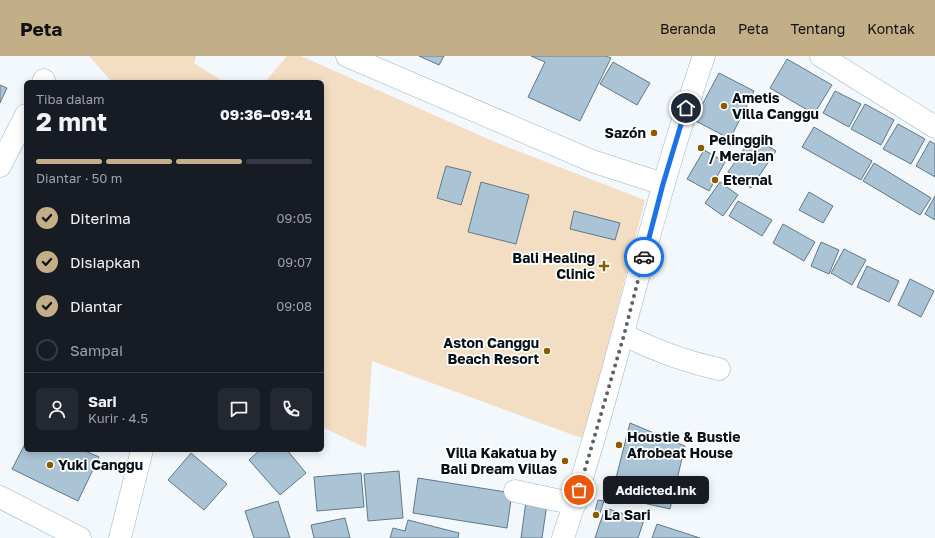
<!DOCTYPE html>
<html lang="id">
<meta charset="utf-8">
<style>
body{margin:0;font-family:"Golos Text",sans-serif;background:#242831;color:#f1f3f6;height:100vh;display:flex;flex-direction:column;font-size:15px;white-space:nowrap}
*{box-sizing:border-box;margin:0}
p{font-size:13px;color:#9ea1a6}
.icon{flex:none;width:22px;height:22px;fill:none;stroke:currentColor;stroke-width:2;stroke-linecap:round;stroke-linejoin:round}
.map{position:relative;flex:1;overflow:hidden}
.side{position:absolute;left:24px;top:24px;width:300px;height:372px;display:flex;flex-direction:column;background:#171b24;border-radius:6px;box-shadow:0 2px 10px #0003}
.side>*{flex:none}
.pin{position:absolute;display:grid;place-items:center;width:34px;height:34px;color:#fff;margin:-17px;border:2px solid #fff;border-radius:50%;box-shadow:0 1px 4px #0007}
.courier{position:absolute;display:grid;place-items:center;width:40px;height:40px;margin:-20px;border:3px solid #1a73e8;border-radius:50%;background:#fff;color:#222;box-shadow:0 1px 5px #0007}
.bubble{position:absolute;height:28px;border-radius:6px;background:#171b24;box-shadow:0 2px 10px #0003;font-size:13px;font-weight:700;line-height:28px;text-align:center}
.summary em{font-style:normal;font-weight:700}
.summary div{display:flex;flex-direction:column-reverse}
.summary{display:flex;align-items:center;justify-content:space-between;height:68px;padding:0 12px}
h1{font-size:26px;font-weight:700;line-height:30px}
.bar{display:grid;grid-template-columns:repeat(4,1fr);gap:6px 4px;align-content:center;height:48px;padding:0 12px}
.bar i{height:5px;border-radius:3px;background:#363941}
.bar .selected{background:#c3af87}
.bar p{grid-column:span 4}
.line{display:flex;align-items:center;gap:10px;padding:0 12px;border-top:1px solid #363941}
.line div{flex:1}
.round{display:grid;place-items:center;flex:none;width:42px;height:42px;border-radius:6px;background:#242831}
ol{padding:0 12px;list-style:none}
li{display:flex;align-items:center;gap:12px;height:44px}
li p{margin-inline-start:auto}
li .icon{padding:4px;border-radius:50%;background:#c3af87;color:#111;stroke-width:4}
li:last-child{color:#9ea1a6}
li i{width:22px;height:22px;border:2px solid #363941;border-radius:50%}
header{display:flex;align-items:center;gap:24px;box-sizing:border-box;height:56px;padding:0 20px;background:#c3af87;color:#111}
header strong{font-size:19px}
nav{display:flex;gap:22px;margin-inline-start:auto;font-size:14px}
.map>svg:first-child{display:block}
.green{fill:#f3dec3}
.building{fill:#aac4d6;stroke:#617989}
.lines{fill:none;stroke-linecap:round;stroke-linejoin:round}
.minor-casing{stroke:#9bb4c6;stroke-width:23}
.minor{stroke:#fff;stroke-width:22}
.done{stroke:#5a6166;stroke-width:4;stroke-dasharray:0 7.2}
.route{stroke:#1a73e8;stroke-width:5}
.poi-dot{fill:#8a5c00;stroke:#fff;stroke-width:1.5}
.labels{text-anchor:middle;stroke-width:3.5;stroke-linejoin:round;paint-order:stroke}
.poi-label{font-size:14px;font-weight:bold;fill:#071016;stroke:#fff;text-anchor:start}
</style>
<header>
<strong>Peta</strong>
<nav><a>Beranda</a><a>Peta</a><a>Tentang</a><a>Kontak</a></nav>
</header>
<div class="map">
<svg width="935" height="482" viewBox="0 0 935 482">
<rect width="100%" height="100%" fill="#f3f8fc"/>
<g class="green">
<path d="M89 0H196L194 7 224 26H112Z"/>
<path d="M287 0H301L497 87 645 144 584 383 372 305 366 392 322 371V26H265Z"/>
</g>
<g class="building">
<path d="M419 0H444L439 9Z"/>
<path d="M531 0H606L611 2 580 65 528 41 545 6Z"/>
<path d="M787 3 832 29 814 58 770 32Z"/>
<path d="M613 6 650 27 637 49 600 28Z"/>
<path d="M719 17 754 35 730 83 694 64Z"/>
<path d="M0 29 7 32 0 47Z"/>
<path d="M835 35 861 48 849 71 823 57Z"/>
<path d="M865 48 894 64 881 89 851 73Z"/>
<path d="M898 68 925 83 911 108 883 93Z"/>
<path d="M814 71 872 105 861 124 802 91Z"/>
<path d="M753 80 776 95 751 132 728 116Z"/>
<path d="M930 85 935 88V121L916 110Z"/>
<path d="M704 94 725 106 709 135 687 123Z"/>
<path d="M874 107 931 142 920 159 863 125Z"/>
<path d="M446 110 471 116 461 149 437 142Z"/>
<path d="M481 126 529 139 516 188 468 176Z"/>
<path d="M720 126 738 139 723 160 705 147Z"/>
<path d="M809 136 833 150 823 167 799 154Z"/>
<path d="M935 140V164L925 158Z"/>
<path d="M738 145 772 164 762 180 729 160Z"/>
<path d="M574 155 620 167 615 184 570 173Z"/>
<path d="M783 168 815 186 804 205 773 187Z"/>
<path d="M821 186 839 194 829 218 811 210Z"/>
<path d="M844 193 866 204 852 229 831 217Z"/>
<path d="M867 210 899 225 889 246 857 231Z"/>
<path d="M910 223 934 235 921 261 898 249Z"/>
<path d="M630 367 685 390 673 440 615 426Z"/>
<path d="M26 386V394H83L99 401 78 445 12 413Z"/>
<path d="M260 394H287L306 417 280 439 249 404Z"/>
<path d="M191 397 227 428 204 454 168 424Z"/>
<path d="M399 415 403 462 368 465 364 418Z"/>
<path d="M361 417 364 451 317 455 314 421Z"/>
<path d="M418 422 512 437 507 472 413 457Z"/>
<path d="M633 430 673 440 670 453 630 444Z"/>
<path d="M598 444 604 445 600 457 595 455Z"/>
<path d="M278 445 290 482H254L245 455Z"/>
<path d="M526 445 547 448 542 482H521Z"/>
<path d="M605 452 644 464 638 482H595Z"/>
<path d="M345 462 350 482H314L311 469Z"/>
<path d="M408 464 459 477 458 482H390L393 472 405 475Z"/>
<path d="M657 468 700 482H652Z"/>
</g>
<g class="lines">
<g class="minor-casing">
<g id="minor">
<path d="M347 0 592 105 663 128"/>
<path d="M821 0 935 71"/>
<path d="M43 26 44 24"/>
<path d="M0 110 26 59"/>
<path d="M624 279C654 294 686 306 719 313"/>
<path d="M515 435 575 448"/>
<path d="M0 441 80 482"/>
<path d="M120 482 142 394"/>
<path d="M563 482C616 323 649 158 704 0"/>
</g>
</g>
<use href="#minor" class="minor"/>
</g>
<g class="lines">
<path class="done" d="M579 434 624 279 644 201"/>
<path class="route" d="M644 201 663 128 686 52"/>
</g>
<g class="poi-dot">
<circle cx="724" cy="50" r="4"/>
<circle cx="654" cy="77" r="4"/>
<circle cx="701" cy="92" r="4"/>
<circle cx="715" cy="124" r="4"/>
<path d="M602 204h4v4h4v4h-4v4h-4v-4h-4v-4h4z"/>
<circle cx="547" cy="295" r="4"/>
<circle cx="619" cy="389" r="4"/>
<circle cx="565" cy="405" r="4"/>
<circle cx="50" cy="409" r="4"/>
<circle cx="596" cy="459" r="4"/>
</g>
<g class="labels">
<g class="poi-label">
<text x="732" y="47">Ametis<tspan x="732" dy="16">Villa Canggu</tspan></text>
<text x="646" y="82" text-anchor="end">Sazón</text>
<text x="709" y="89">Pelinggih<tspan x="709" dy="16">/ Merajan</tspan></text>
<text x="723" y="129">Eternal</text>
<text x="595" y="207" text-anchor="end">Bali Healing<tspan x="595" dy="16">Clinic</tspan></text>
<text x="539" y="292" text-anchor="end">Aston Canggu<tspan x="539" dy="16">Beach Resort</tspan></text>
<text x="627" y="386">Houstie &amp; Bustie<tspan x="627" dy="16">Afrobeat House</tspan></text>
<text x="557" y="402" text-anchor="end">Villa Kakatua by<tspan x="557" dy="16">Bali Dream Villas</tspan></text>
<text x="58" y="414">Yuki Canggu</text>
<text x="604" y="464">La Sari</text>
</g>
</g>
</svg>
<div class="pin" style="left:579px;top:434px;background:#ea580c"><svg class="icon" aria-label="bag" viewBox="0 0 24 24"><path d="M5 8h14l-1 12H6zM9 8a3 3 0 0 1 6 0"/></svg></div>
<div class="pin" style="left:686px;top:52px;background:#1f2937"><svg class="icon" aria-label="home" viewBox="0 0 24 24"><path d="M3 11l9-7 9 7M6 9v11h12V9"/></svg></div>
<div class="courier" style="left:644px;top:201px"><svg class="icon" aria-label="car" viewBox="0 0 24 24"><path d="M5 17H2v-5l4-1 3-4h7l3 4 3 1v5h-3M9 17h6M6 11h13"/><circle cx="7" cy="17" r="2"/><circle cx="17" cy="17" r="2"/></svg></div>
<div class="bubble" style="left:603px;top:420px;width:106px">Addicted.Ink</div>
<section class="side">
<div class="summary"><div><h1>2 mnt</h1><p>Tiba dalam</p></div><em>09:36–09:41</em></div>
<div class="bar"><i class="selected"></i><i class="selected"></i><i class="selected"></i><i></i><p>Diantar · 50 m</p></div>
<ol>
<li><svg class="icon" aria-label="check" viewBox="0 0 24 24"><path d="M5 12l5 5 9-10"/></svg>Diterima<p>09:05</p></li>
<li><svg class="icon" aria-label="check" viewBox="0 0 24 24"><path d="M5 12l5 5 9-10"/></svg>Disiapkan<p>09:07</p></li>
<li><svg class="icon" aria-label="check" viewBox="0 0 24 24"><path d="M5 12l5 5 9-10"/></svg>Diantar<p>09:08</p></li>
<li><i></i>Sampai</li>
</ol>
<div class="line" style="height:72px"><a class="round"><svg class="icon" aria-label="person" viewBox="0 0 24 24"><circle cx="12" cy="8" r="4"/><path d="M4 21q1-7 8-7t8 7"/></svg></a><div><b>Sari</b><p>Kurir · 4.5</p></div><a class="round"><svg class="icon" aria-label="chat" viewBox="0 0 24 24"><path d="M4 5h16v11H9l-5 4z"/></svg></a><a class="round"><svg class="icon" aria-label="phone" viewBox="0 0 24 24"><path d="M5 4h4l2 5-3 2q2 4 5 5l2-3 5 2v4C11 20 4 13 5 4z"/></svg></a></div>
</section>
</div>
